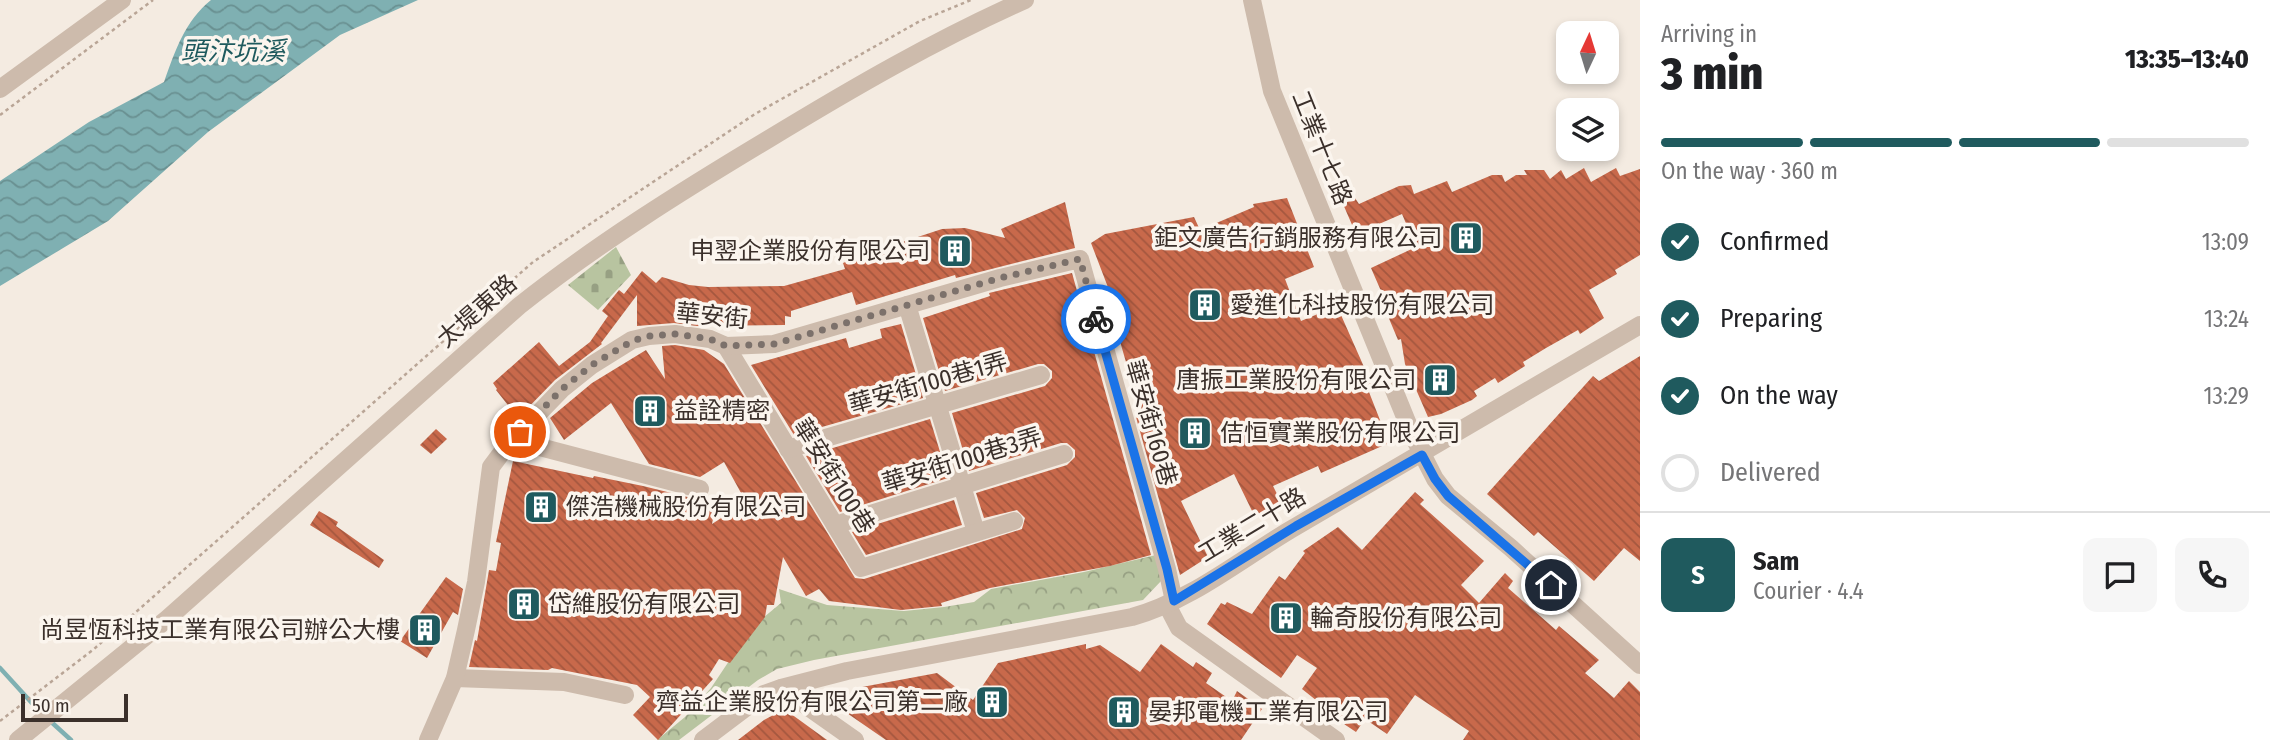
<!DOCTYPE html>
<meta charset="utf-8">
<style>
body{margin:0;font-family:"Fira Sans Condensed","Noto Sans TC",sans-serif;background:#f6f6f6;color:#202124;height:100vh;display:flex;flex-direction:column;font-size:26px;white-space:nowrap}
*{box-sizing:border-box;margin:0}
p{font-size:23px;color:#757577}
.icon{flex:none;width:38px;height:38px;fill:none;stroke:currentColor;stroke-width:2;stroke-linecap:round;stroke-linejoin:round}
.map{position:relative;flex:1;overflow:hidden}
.details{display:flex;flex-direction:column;background:#fff;width:630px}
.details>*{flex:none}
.needle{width:46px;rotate:4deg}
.controls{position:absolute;left:1556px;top:21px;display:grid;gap:14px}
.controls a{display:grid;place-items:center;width:63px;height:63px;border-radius:14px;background:#fff;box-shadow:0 4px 10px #0003;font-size:35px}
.scale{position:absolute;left:21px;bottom:18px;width:107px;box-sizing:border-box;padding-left:7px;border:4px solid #3b302b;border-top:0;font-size:19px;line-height:24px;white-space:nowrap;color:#3b302b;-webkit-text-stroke:5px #fbf5ee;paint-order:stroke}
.pin{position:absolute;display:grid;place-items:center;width:60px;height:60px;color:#fff;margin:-30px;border:4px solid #fff;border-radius:50%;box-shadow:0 2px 7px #0007}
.courier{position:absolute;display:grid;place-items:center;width:70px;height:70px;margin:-35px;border:5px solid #1a73e8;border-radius:50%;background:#fff;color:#222;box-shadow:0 2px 9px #0007}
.overview em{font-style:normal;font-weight:800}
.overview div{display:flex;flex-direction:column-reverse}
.overview{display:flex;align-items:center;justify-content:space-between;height:119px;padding:0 21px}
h1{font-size:46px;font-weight:800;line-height:52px}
.bar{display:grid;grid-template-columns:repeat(4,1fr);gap:10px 7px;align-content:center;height:84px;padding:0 21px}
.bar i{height:9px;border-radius:5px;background:#e0e0e0}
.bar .current{background:#1f5a5e}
.bar p{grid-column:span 4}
.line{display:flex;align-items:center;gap:18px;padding:0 21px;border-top:2px solid #e0e0e0}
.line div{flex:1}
.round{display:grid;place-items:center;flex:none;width:74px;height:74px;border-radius:14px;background:#f6f6f6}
ol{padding:0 21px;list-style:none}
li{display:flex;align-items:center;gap:21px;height:77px}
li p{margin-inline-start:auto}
li .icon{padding:7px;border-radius:50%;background:#1f5a5e;color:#fff;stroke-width:4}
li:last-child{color:#757577}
li i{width:38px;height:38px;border:4px solid #e0e0e0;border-radius:50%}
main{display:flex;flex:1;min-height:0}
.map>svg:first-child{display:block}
.forest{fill:url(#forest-crowns)}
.cemetery{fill:url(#cemetery-stones)}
.water{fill:url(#water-waves)}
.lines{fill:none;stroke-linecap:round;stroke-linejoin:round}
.stream{stroke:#7fb0b2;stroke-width:4.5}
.building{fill:url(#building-back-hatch)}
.path{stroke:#b9a596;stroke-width:2.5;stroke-dasharray:3.5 3.5;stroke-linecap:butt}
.minor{stroke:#cdbbac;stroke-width:18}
.done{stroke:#7c716b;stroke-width:7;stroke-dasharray:0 12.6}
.route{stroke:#1a73e8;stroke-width:9}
.labels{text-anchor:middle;stroke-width:7;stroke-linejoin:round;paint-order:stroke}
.street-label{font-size:24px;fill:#3b302b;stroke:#fbf5ee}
.poi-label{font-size:24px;fill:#3b302b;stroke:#fbf5ee;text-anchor:start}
.water-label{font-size:26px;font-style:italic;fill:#1f5a5e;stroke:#fbf5ee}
</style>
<main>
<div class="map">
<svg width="1640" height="740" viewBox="0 0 1640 740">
<defs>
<pattern id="forest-crowns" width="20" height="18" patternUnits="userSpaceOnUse" patternTransform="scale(1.75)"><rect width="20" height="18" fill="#b8c4a0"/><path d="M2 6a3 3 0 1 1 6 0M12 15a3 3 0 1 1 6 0" fill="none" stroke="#97a083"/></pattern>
<pattern id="cemetery-stones" width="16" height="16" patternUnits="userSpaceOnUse" patternTransform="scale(1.75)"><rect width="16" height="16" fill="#b8c4a0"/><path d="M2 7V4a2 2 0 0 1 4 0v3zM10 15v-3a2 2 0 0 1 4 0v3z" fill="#97a083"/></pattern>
<pattern id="water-waves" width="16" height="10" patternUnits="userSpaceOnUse" patternTransform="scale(1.75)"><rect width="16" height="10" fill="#7fb0b2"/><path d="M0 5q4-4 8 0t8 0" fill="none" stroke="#699091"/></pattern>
<pattern id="building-back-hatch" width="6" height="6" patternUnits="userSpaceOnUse" patternTransform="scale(1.75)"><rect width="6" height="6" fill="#c8694b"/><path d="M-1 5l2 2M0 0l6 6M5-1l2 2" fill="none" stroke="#a4573f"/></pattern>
</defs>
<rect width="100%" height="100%" fill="#f4ebe1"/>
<path class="forest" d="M1156 555 1162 580 1143 600 814 660 777 669 758 680 679 740H657L685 717 711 688 751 628 781 603 779 589 827 605 904 611 944 607 974 602 991 589 1084 572Z"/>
<path class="cemetery" d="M616 247 631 275 598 310 568 285Z"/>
<path class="water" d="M211 0H418L340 35 208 132 108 221 0 286V181L89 122 164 82C175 51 185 21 211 0Z"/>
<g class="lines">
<g class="stream">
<path d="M0 668 41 713"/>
<path d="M48 719 71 740"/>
</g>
</g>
<g class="building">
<path d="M1584 168 1591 182 1616 168 1620 176 1640 169V255L1615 270 1617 274 1589 290 1604 318 1580 334 1578 330 1546 348 1523 362 1525 366 1498 383 1495 378 1474 391 1477 396 1472 400 1441 414 1428 417 1405 364 1401 339 1398 340 1385 309 1388 307 1371 268 1416 247 1402 214 1356 234 1343 204 1355 198 1359 204 1399 186 1411 185 1414 194 1447 181 1452 192 1492 175H1502L1505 182 1516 175H1527L1524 170H1544L1550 179 1561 170 1566 179Z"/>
<path d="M1287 198 1314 267 1285 279 1301 321 1337 306 1372 385 1367 387 1389 443 1321 473 1318 466 1273 486 1282 504 1255 517 1234 474 1181 501 1208 557 1180 575 1136 417 1141 414 1117 331 1112 332 1109 321 1119 316 1091 243 1105 234 1194 217 1200 230 1254 207 1253 204Z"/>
<path d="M1065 202 1075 248 956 278 955 275 856 305 852 292 791 311V317L785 316V325L697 326 674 323 637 326V295L601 343 602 344 555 380 518 418 496 390 497 389 493 383 539 342 559 366 590 342 608 316 602 311 619 290 624 294 642 271 656 283 662 277 689 285 708 287 784 286 845 269 843 263 860 256 942 229 965 228 1005 238 1001 229Z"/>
<path d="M1072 273 1151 555 1110 566 990 588 941 603 942 606 901 610 829 601 819 589 806 596 783 557 774 605H767L765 617 730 663 719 659 709 675 713 679 658 740 633 715 650 697 637 685 552 668 548 670 469 667 475 640 477 641 489 570 496 571 501 543 496 542 513 461 593 478 594 476 643 486 716 504 712 524 746 502 724 462 700 477 649 464 611 403 564 440 550 418 592 383 646 350 665 379 662 346 675 345 704 350 724 364 855 578 864 579 1022 529 1025 518 1017 510 984 518 976 493 1067 465 1075 457V450L1067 443H1061L969 471 952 413 1045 386 1052 378V371L1044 364H1038L945 391 923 318 990 296 989 293Z"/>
<path d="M901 324 923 398 794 435 751 365 846 338 849 348 882 338 880 329Z"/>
<path d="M1640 356V561L1624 548 1594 581 1538 532 1534 536 1487 494 1593 376 1599 381Z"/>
<path d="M930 419 948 478 840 512 806 456Z"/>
<path d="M436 429 447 439 431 454 420 445Z"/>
<path d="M1415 492 1424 500 1420 504 1484 561 1461 585 1479 603 1505 573 1513 581 1508 588 1556 630 1559 626 1599 660 1585 673 1614 698 1629 681 1640 692V740H1463L1469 731 1415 695 1387 734 1365 719 1356 732 1335 718 1336 716 1302 689 1317 668 1297 655 1281 678 1207 624 1221 603 1225 605 1227 602 1252 614 1279 576 1285 580 1305 553 1303 551 1338 527 1362 550Z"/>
<path d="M954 500 962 525 866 555 852 532Z"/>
<path d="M319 511 338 522 336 526 384 560 379 568 310 525Z"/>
<path d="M446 577 463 589 458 615 453 612 427 658 400 641Z"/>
<path d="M1086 644V649L1100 645 1140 672 1161 644 1193 667 1196 662 1212 673 1206 683 1232 701 1237 691 1262 709 1241 740H886L841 709 848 698 863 694 862 687 937 673 973 700 998 663Z"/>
<path d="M787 711 827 740H738L764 720 779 712Z"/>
</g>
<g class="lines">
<g class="path">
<path d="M0 115 153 0"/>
<path d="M0 721 94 649 533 262 755 114 920 21 971 0"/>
</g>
<g class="minor">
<path d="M1252 0 1272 91 1412 434 1435 479 1448 496 1511 548 1640 665"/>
<path d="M0 89 122 0"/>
<path d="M907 305 976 532"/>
<path d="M726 346 861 568 1014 521"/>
<path d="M520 432 536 446 700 489"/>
<path d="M788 449 1041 375"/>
<path d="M835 525 1064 454"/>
<path d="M1167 605 1179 628 1336 740"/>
<path d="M455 678 564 682 625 695"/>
<path d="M781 688 855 740"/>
<path d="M18 740 167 619 519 306C597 244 682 191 767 140 851 89 935 40 1025 0"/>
<path d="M428 740 455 678 466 630 476 582 491 467 506 447 562 389 592 365 632 340 649 336 675 334 710 339 726 346 774 344 1000 278 1080 259 1167 569 1174 601"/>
<path d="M703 740 764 694 781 688 847 671 1132 617C1188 602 1240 560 1290 530 1407 462 1524 394 1640 325"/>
</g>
</g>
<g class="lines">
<path class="done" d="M520 432 562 389 592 365 632 341 649 336 675 334 710 339 726 346 774 344 1000 278 1080 259 1096 319"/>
<path class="route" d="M1096 319 1167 569 1174 601 1296 526 1422 455 1435 479 1448 496 1551 585"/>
</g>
<defs>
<g id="building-square" transform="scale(1.75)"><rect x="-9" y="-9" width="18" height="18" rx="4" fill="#1f5a5e" stroke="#fbf5ee"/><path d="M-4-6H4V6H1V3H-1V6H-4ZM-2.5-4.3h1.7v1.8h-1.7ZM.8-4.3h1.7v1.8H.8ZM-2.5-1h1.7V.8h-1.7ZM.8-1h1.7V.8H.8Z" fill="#fff"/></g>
</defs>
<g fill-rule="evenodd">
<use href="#building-square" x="1466" y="238"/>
<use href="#building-square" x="955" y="251"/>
<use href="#building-square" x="1205" y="305"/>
<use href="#building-square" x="1440" y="380"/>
<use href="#building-square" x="650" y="411"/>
<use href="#building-square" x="1195" y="433"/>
<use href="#building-square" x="541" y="507"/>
<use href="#building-square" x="524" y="604"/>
<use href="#building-square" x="1286" y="618"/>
<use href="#building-square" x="425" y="630"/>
<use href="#building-square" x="992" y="702"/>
<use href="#building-square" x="1124" y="712"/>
</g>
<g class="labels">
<g class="street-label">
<text transform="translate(1322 148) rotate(68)" y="8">工業十七路</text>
<text transform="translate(477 311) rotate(-41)" y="8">太堤東路</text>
<text transform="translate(712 316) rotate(6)" y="8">華安街</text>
<text transform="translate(928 383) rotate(-16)" y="8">華安街100巷1弄</text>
<text transform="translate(1151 423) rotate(74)" y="8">華安街160巷</text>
<text transform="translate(962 460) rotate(-17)" y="8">華安街100巷3弄</text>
<text transform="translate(834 476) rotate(58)" y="8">華安街100巷</text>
<text transform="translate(1252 525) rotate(-31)" y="8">工業二十路</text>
</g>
<g class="poi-label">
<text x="1442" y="246" text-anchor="end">鉅文廣告行銷服務有限公司</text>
<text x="930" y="259" text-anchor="end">申翌企業股份有限公司</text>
<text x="1230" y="313">愛進化科技股份有限公司</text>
<text x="1416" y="388" text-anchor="end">唐振工業股份有限公司</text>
<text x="674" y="419">益詮精密</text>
<text x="1220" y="441">佶恒實業股份有限公司</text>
<text x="566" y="515">傑浩機械股份有限公司</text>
<text x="548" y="612">岱維股份有限公司</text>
<text x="1310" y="626">輪奇股份有限公司</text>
<text x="400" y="638" text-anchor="end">尚昱恆科技工業有限公司辦公大樓</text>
<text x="968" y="710" text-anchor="end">齊益企業股份有限公司第二廠</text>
<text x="1148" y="720">晏邦電機工業有限公司</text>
</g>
<g class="water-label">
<text x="233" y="60">頭汴坑溪</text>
</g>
</g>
</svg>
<div class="controls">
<a><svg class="needle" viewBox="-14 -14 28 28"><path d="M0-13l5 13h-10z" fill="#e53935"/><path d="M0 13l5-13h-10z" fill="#757577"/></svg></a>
<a><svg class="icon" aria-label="layers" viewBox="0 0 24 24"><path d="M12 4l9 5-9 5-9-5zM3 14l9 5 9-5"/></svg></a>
</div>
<div class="scale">50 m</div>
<div class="pin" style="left:520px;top:432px;background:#ea580c"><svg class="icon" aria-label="bag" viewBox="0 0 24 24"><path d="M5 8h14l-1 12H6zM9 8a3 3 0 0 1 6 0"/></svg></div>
<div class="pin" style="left:1551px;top:585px;background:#1f2937"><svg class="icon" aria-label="home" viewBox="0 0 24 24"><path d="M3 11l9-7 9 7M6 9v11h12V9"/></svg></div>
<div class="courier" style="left:1096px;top:319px"><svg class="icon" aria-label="bike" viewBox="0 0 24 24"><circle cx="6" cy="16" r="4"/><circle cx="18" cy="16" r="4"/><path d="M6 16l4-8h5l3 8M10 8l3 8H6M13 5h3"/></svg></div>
</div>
<section class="details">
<div class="overview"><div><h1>3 min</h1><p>Arriving in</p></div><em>13:35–13:40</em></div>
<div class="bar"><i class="current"></i><i class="current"></i><i class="current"></i><i></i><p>On the way · 360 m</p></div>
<ol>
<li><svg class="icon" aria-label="check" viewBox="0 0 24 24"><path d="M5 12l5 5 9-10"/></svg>Confirmed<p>13:09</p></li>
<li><svg class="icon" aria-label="check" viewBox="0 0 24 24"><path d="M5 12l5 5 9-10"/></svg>Preparing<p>13:24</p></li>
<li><svg class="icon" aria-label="check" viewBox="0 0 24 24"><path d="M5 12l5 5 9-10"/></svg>On the way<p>13:29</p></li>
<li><i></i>Delivered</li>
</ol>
<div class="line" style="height:126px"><b class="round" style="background:#1f5a5e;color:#fff">S</b><div><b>Sam</b><p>Courier · 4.4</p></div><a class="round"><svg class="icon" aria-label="chat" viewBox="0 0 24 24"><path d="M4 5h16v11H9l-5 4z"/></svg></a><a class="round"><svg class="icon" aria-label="phone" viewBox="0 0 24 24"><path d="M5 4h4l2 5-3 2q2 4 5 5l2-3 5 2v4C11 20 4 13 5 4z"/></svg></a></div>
</section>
</main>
